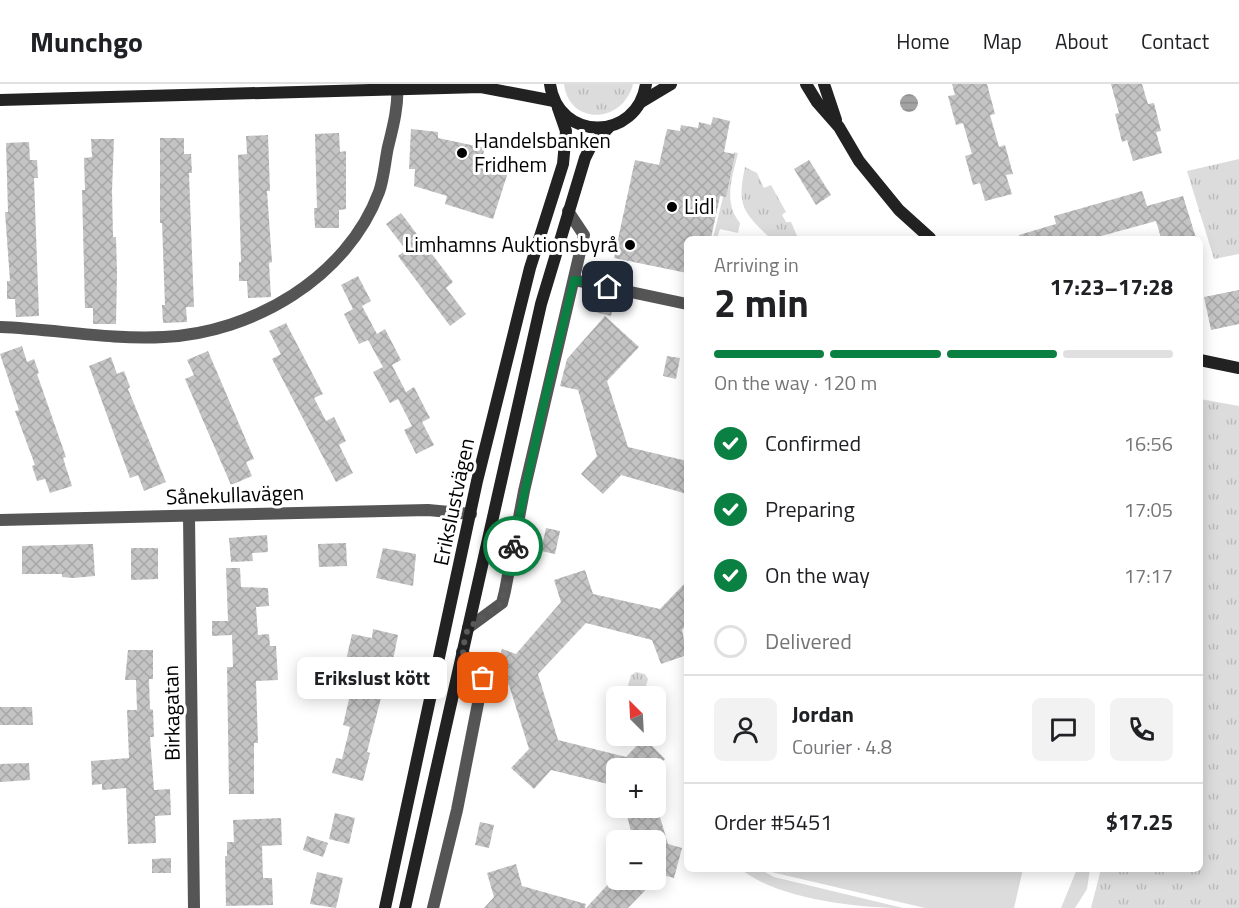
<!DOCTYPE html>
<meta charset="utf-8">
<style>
body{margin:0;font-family:"Titillium Web",sans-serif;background:#f2f2f2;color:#202124;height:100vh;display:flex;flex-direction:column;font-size:22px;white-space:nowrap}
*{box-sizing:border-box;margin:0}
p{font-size:20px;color:#757577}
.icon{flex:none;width:33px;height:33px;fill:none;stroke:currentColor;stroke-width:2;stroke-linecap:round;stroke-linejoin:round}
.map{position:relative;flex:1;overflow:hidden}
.panel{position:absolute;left:684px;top:152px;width:519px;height:636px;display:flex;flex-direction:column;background:#fff;border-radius:9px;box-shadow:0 3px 15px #0003}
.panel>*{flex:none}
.needle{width:39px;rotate:336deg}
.controls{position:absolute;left:606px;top:602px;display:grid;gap:12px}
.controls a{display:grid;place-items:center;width:60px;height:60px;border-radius:9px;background:#fff;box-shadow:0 3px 15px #0003;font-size:30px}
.pin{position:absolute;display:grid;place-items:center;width:51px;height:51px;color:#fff;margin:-26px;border-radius:12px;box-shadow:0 3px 9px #0006}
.courier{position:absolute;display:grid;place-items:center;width:60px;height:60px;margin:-30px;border:4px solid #0b8043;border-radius:50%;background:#fff;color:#222;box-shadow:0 2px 8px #0007}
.bubble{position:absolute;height:42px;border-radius:9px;background:#fff;box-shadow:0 3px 15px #0003;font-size:20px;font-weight:700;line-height:42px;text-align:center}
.head em{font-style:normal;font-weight:700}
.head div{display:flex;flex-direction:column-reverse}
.head{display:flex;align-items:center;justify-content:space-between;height:102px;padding:0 30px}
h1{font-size:39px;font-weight:700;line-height:45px}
.bar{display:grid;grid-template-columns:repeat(4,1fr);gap:9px 6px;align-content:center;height:72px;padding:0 30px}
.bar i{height:8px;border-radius:4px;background:#e0e0e0}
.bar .current{background:#0b8043}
.bar p{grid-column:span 4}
.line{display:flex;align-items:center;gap:15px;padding:0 30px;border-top:2px solid #e0e0e0}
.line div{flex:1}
.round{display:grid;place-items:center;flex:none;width:63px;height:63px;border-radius:9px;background:#f2f2f2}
ol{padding:0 30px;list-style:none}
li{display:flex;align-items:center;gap:18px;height:66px}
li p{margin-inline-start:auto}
li .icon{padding:6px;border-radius:50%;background:#0b8043;color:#fff;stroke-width:4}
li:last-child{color:#757577}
li i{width:33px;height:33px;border:3px solid #e0e0e0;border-radius:50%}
header{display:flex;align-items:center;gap:36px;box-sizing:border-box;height:84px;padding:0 30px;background:#fff;border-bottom:2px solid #e0e0e0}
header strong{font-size:28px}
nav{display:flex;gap:33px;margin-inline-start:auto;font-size:21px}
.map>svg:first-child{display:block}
.grass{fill:url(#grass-tufts)}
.pitch{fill:#dcdcdc}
.water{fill:url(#water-rules)}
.building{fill:url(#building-cross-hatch)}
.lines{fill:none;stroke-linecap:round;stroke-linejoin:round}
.street{stroke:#555;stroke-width:12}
.secondary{stroke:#222;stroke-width:12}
.done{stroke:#595959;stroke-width:6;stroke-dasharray:0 10.8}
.route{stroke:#0b8043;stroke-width:8}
.poi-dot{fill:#000;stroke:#fff;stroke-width:2}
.labels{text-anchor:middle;stroke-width:6;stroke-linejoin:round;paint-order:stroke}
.poi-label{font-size:21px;fill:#000;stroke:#fff;text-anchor:start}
.street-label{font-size:21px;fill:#000;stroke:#fff}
</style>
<header>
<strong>Munchgo</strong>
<nav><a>Home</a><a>Map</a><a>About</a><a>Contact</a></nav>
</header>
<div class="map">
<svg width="1239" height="824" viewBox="0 0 1239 824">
<defs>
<pattern id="grass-tufts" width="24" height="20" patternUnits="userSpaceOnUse" patternTransform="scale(1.5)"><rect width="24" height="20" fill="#dcdcdc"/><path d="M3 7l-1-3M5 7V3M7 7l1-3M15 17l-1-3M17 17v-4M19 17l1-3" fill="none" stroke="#bbb"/></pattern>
<pattern id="water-rules" width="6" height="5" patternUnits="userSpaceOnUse" patternTransform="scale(1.5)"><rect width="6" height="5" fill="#a3a3a3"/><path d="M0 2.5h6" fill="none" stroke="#8b8b8b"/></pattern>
<pattern id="building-cross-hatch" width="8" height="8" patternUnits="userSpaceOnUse" patternTransform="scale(1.5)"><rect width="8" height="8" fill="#c4c4c4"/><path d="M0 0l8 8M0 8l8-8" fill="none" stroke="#a7a7a7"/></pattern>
</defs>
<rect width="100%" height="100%" fill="#fff"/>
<g class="grass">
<path d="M564 0H633C623 40 569 42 564 0Z"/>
<path d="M734 68 738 69C732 94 723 118 740 139L738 149 720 145 717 154H713Z"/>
<path d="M1239 75V170L1214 175 1187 87Z"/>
<path d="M745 83 757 89 764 104 771 101 786 128 782 131 786 138H791L798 154H770C742 127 737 121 745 83Z"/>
<path d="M1200 315 1239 322V824H1091L1101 785 1200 784Z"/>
<path d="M636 588 645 590 648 595 644 609 627 605 631 591Z"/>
</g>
<g class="pitch">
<path d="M768 784H1023V785L1014 824H925L767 787Z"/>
<path d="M741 785H760L774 793 903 824C858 824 776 815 741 785Z"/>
<path d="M1077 785H1090L1087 805 1075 824H1061Z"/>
</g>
<circle class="water" cx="909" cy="19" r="9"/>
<g class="building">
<path d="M952 0H987L995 30 990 31 999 63 1005 61 1013 90 1006 91 1012 110 985 117 980 99 973 101 965 72 972 70 963 39 956 41 948 12 955 11Z"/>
<path d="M1111 0H1142L1148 20 1154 19 1161 47 1156 48 1162 69 1133 77 1127 56 1122 58 1115 30 1119 29Z"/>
<path d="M713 33 730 37 724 68 735 70 726 113 720 112 711 154H687V189L614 174 635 76 659 81 667 45 680 47 681 41 698 44 699 38 711 41Z"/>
<path d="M411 45 438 48V54L485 64 482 74 510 82 493 135 445 120 447 112 414 102 415 85H409Z"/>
<path d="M339 49 340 68 346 67V125L339 126V144H315L314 124H317L315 50Z"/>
<path d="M268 51 270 107H267L272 178 269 179 271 213 248 214 247 197H239V178H241L238 71 247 70 246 52Z"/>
<path d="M160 54H184V70H191L192 89H189L194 223H186L187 238 163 239 162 221H165L162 139H160Z"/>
<path d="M91 55H114L112 107 113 153H116L117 188 116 240H93V224H85L82 106H85L84 74 92 73Z"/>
<path d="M29 58 30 76H37L38 94H34L39 232 16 233 15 215H7V197H10L5 128H8L6 59Z"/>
<path d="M809 76 831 111 816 121 794 85Z"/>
<path d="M1142 107 1147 122 1183 112 1196 154H1161L1156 137 1094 154H1019V151L1056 140 1054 132Z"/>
<path d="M401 129 453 198 446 204 466 230 450 242 398 172 406 166 386 140Z"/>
<path d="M358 192 371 217 362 222 377 250 385 245 401 276 392 281 406 308 414 303 430 334 422 338 434 361 416 370 404 346 412 342 398 315 390 319 373 288 383 283 368 256 359 260 344 230 353 225 341 201Z"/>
<path d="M1239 206V240L1211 246 1204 213Z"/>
<path d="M599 214 614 218 611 232 595 228Z"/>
<path d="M605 232 639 263 607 297 628 363 687 377V410L621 391 603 410 581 390 597 372 578 306 560 302 567 275Z"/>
<path d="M286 239 323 310 314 314 326 337 334 333 346 357 339 361 353 389 336 398 272 275 281 270 269 247Z"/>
<path d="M22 262 27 278 34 275 39 289 37 290 66 373 63 374 72 402 50 409 45 395 37 397 32 382 35 381 15 327 19 326 0 270Z"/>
<path d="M208 267 254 375 246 378 252 392 231 401 185 295 194 291 187 276Z"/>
<path d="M667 272 680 274 676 295 663 292Z"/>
<path d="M111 273 117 290 124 287 130 303 128 305 166 398 144 407 138 391 130 394 89 282Z"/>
<path d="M546 444 560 447 555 470 541 467Z"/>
<path d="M267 451 268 468 252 469 253 477 231 478 229 454Z"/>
<path d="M346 459 347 482 319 483 318 460Z"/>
<path d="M93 460 95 492 73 494 62 493V490H22V462Z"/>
<path d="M131 464H158V495L131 496Z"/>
<path d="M383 464 416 470 413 502 376 494Z"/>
<path d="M226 484H240L241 503 268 504 269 522 256 523 258 551 269 550 270 562H276L278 596 256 597 258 659H254V710H229L227 583H233L232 551 212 552V537H228Z"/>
<path d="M585 486 593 510 660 525 687 497V540L682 546 687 571 661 580 652 556 586 539 538 590 558 656 626 673 644 654 665 675 657 684H616V702L551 686 534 705 511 684 529 665 509 601 498 597 500 593 494 591 502 565 516 570 561 518 554 496Z"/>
<path d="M373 545 398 551 392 581 368 576 364 590 344 585 352 550 372 554Z"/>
<path d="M128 566H153V595H149L150 625 153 626 154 653H150L154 706 170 705 171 731 155 732 156 759 128 760 126 704 102 706V700L92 701 91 677 129 674 127 626H137L136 596H125Z"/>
<path d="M353 598 383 606 367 668 370 669 363 697 332 689 336 674 342 675 350 643 343 641Z"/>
<path d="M0 623H32L33 641H0Z"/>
<path d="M29 679 30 696 0 698V680Z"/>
<path d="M625 723H657L668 760 682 764 674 794 656 789V756H633Z"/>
<path d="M335 729 355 734 349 760 329 755Z"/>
<path d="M281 734 282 761 262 762 263 794H272L273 821 226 822 225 772H227V758H234L233 736Z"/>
<path d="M480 738 494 741 489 764 475 761Z"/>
<path d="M307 752 328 759 323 773 303 766Z"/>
<path d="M171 774V789H152V775Z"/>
<path d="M516 780 522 802 586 820 585 824H484L494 813 487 789Z"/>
<path d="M317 788 343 794 336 824 310 820Z"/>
<path d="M613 795H656L628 824H586Z"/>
</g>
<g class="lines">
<g class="street">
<path d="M574 196 687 220"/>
<path d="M0 243C55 245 109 256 164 253 252 249 347 194 379 108 384 94 385 77 388 63 393 43 399 20 397 0"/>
<path d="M189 433 194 824"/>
<path d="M0 436 428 426 471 430"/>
<path d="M468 544 502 519 505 507 524 407 584 151 568 127"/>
<path d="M433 824 457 726 483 594 462 568"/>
</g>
<g class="secondary">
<path d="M550 0C558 58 637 58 646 0"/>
<path d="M806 0 817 18 839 43 859 77 899 126 930 154"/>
<path d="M824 0 836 36"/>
<path d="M0 16 481 3 554 17"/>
<path d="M641 18 671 0"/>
<path d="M1200 276 1239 284"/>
<path d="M385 824 477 397 530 184 563 80 566 47 558 24"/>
<path d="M405 824 541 220 585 74 591 62 609 43"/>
</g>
</g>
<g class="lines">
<path class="done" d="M483 594 462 567 468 544 502 519 513 462"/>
<path class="route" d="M513 462 544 319 574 196 608 203"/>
</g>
<g class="poi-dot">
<circle cx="462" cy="69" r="6"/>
<circle cx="672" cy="123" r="6"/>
<circle cx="630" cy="161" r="6"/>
</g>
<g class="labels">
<g class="poi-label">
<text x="474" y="64">Handelsbanken<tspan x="474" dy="24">Fridhem</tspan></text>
<text x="684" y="130">Lidl</text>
<text x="618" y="168" text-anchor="end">Limhamns Auktionsbyrå</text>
</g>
<g class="street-label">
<text transform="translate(235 411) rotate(-2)" y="7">Sånekullavägen</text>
<text transform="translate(454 418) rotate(-78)" y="7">Erikslustvägen</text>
<text transform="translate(172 629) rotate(-91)" y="7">Birkagatan</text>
</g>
</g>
</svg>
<div class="controls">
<a><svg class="needle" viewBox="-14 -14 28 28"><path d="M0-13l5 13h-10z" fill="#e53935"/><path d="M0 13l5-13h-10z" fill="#757577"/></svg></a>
<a>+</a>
<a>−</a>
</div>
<div class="pin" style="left:483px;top:594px;background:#ea580c"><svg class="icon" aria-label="bag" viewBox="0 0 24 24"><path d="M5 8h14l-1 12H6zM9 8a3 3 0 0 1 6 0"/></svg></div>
<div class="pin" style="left:608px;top:203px;background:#1f2937"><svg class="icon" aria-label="home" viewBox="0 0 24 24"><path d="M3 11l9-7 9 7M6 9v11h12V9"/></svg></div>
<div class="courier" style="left:513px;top:462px"><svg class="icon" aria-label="bike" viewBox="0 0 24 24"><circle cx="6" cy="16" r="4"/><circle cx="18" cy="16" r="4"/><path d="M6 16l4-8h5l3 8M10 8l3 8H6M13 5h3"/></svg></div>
<div class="bubble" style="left:297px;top:573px;width:150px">Erikslust kött</div>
<section class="panel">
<div class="head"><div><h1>2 min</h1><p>Arriving in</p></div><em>17:23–17:28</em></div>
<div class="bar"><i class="current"></i><i class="current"></i><i class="current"></i><i></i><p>On the way · 120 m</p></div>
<ol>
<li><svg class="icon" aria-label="check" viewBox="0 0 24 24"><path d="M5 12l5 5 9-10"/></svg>Confirmed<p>16:56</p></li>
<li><svg class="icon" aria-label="check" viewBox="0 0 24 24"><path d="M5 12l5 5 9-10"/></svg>Preparing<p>17:05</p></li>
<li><svg class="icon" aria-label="check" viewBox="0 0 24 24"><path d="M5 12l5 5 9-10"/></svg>On the way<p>17:17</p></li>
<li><i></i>Delivered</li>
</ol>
<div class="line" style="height:108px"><a class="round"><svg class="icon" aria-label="person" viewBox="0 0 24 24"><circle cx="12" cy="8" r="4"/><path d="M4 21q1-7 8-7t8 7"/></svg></a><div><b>Jordan</b><p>Courier · 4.8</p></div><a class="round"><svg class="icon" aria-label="chat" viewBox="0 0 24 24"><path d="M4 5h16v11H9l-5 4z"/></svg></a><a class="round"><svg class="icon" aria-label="phone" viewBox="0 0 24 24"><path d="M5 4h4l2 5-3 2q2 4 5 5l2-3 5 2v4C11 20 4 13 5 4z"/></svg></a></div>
<div class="line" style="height:78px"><div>Order #5451</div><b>$17.25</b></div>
</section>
</div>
